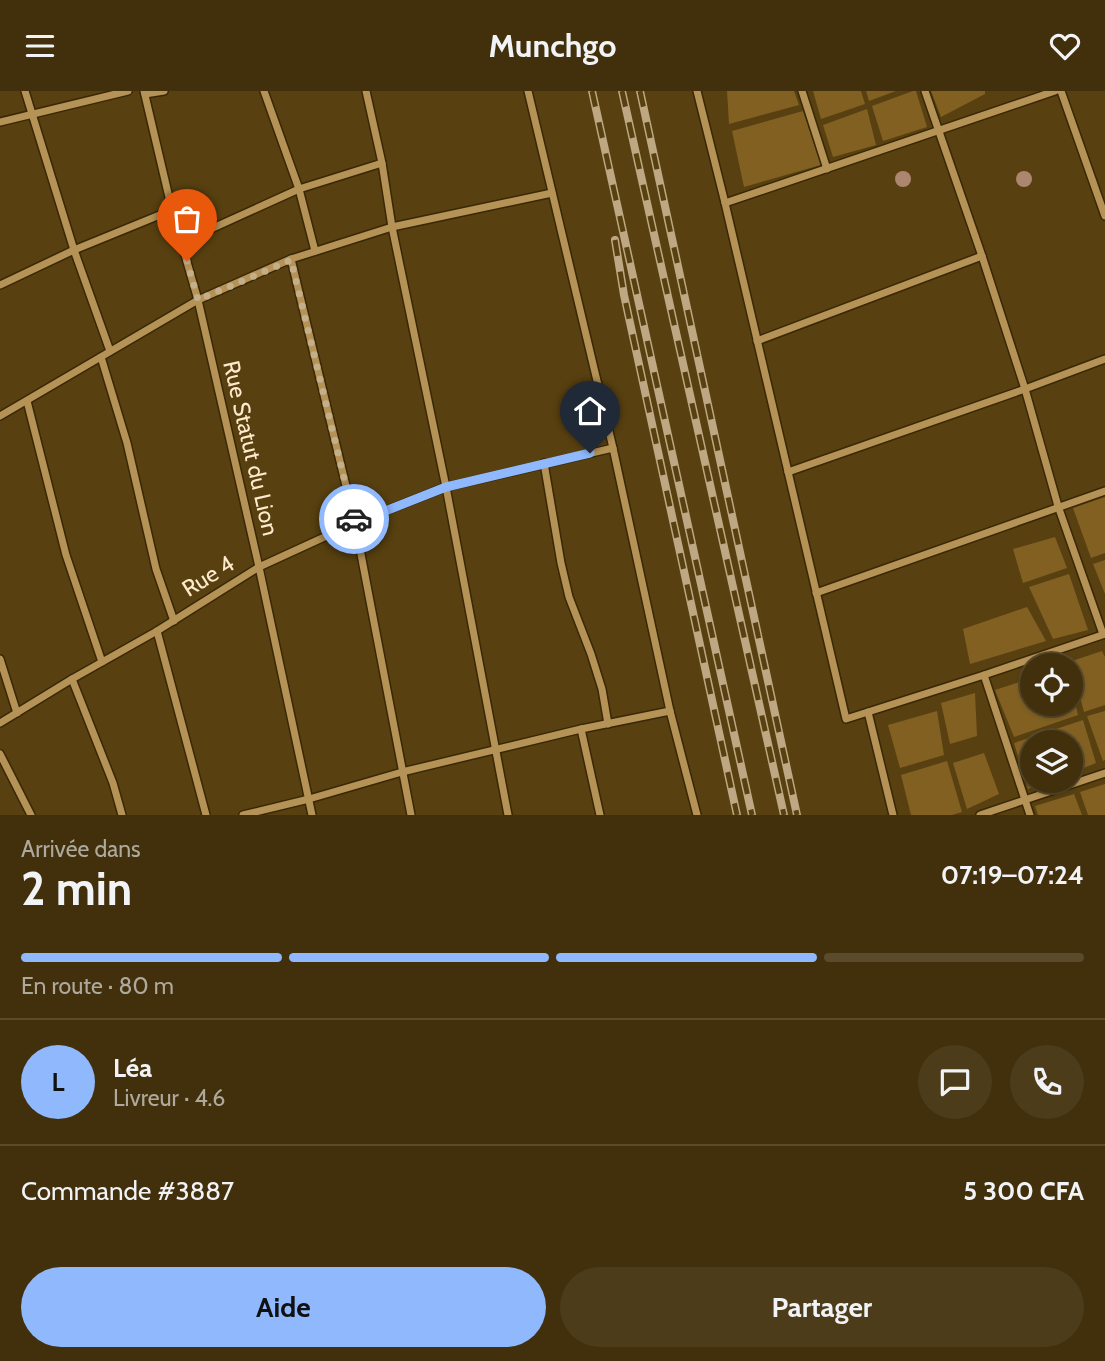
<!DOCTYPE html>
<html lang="fr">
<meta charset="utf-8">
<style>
body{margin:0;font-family:Cabin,sans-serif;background:#4c3c1a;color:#f1f3f6;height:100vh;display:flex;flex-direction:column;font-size:26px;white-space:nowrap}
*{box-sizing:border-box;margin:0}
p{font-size:23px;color:#aea99d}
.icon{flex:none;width:38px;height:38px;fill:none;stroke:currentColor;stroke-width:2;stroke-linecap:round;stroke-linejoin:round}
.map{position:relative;height:724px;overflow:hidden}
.sheet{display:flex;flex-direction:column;background:#42300c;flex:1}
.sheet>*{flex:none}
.buttons{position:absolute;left:1020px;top:562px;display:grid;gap:14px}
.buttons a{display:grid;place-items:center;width:63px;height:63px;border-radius:50%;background:#42300c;box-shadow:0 2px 5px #0004,0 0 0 2px #5a4b2d;font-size:35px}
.pin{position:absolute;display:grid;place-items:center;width:60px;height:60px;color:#fff;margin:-72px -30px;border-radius:50% 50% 50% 0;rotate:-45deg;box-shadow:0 0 7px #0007}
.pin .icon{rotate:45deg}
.courier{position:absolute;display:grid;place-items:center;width:70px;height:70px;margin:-35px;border:5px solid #8fb8fd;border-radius:50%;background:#fff;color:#222;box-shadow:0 2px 9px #0007}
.head em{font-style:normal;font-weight:800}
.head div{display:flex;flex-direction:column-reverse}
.head{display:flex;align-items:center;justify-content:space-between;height:119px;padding:0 21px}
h1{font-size:46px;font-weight:800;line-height:52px}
.bar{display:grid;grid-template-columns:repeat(4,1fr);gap:10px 7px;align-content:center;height:84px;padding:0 21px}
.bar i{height:9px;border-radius:5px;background:#5a4b2d}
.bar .on{background:#8fb8fd}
.bar p{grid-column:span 4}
.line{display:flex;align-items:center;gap:18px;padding:0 21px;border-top:2px solid #5a4b2d}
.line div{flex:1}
.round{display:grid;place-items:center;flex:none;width:74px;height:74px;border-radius:37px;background:#4c3c1a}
.cta{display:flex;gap:14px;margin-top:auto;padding:14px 21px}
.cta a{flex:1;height:80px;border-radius:42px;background:#8fb8fd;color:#111;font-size:28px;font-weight:800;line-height:80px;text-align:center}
.cta a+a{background:#4c3c1a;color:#f1f3f6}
header{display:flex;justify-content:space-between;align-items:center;height:91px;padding:0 21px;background:#42300c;font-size:32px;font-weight:800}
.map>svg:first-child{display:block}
.building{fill:#816022}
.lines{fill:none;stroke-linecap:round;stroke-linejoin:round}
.minor-casing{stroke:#392806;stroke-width:10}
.minor{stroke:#b59256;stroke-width:7}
.rail-casing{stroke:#bda883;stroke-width:8}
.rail{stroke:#584010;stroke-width:5;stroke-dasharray:16;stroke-linecap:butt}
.tree{fill:#ad8670}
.done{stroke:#c4af8b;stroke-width:7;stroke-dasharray:0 12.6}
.route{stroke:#8fb8fd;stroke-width:9}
.labels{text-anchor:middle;stroke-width:6;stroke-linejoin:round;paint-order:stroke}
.street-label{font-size:23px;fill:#feebcd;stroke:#584010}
</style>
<header><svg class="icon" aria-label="menu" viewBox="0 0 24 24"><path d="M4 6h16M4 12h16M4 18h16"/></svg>Munchgo<svg class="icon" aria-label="heart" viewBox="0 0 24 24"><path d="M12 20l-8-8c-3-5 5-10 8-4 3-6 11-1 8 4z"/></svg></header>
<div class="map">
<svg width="1105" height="724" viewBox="0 0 1105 724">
<rect width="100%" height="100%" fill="#584010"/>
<g class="building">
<path d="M727 0H794L799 14 729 33Z"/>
<path d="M813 0H861L865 13 821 28Z"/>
<path d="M866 0H896L869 10Z"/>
<path d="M913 0H916L927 36 883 50 872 15Z"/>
<path d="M931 0H985V3L941 26Z"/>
<path d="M867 18 876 54 833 66 823 34Z"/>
<path d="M803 20 821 74 744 96 732 40Z"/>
<path d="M1105 406V462L1091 467 1073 417Z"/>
<path d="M1055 446 1067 477 1023 492 1013 458Z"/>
<path d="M1105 469V503L1093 473Z"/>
<path d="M1069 483 1088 539 1053 548 1029 496Z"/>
<path d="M1027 516 1046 550 970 573 963 538Z"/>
<path d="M1102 560 1105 566V614L1084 621 1071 574 1069 571Z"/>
<path d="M1032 587V612H1071L1072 597 1078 624 1014 646 995 599Z"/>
<path d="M975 602 977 645 950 653 941 612Z"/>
<path d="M937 620 944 664 900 677 888 634Z"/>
<path d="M1105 620V669L1103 670 1087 625Z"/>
<path d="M1083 629 1096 672 1071 682V651H1032V690H1050L1028 698 1014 652Z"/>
<path d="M984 662 999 703 967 718 953 672Z"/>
<path d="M947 670 962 721 952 724H911L901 684Z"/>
<path d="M1105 693V724H1088L1080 701Z"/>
<path d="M1074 703 1082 724H1038L1035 715Z"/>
</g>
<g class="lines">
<g class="minor-casing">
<g id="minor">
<path d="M25 0 74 159 110 260"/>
<path d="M144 0 172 119 198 209 259 476 312 724"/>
<path d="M264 0 299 98 315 160"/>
<path d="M366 0 382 72 392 136 446 396 508 724"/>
<path d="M528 0 613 357 670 620 697 724"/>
<path d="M697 0 725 112 846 628 984 584 1105 543"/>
<path d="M802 0 827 78"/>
<path d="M925 0 982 165 1025 298 1058 415 1103 543"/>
<path d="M1061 0 1105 125"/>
<path d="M145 3 164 0"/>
<path d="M0 31 128 0"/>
<path d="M725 112 1055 0"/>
<path d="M182 151 299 98 382 72"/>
<path d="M291 168 355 432 411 724"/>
<path d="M0 194 74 159 172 119"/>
<path d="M757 250 982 165"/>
<path d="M101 266 127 352 156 478 174 530"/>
<path d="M27 310 66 464 102 571"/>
<path d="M0 325 198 209 291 168 392 136 552 102"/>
<path d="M544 372 561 472 569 506 591 563 602 598 608 633"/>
<path d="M788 381 1025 298 1105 268"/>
<path d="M816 502 1105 400"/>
<path d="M157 540 206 724"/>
<path d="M0 568 17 622"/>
<path d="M984 584 1030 724"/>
<path d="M72 588 113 692 122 724"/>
<path d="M868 621 893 724"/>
<path d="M0 632 72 588 157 540 259 476 355 432 446 396 613 357"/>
<path d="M581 638 600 724"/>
<path d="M0 663 31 724"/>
<path d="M243 724 309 708 402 681 581 638 670 620"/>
<path d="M980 724 1105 682"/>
</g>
</g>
<use href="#minor" class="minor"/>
<g class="rail-casing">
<g id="rail">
<path d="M592 0 752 724"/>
<path d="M622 0 784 724"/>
<path d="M640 0 797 724"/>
<path d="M615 149 624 204 737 724"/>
</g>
</g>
<use href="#rail" class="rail"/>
</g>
<g class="tree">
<circle cx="903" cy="88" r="8"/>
<circle cx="1024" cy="88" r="8"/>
</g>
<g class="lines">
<path class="done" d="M187 170 198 209 291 169 354 428"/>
<path class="route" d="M354 428 355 432 446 396 590 362"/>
</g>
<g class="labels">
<g class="street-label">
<text transform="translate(251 357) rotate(77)" y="8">Rue Statut du Lion</text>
<text transform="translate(208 485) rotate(-32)" y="8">Rue 4</text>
</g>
</g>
</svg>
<div class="buttons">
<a><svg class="icon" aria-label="locate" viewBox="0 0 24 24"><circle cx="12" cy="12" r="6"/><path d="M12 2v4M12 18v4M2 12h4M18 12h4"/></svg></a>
<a><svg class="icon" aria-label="layers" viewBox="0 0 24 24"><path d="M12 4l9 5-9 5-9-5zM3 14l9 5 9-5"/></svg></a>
</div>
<div class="pin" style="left:187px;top:170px;background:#ea580c"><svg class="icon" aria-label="bag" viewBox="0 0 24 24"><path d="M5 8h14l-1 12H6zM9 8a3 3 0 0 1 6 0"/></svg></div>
<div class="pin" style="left:590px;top:362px;background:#1f2937"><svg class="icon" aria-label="home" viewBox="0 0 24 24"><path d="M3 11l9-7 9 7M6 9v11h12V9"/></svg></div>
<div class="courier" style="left:354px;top:428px"><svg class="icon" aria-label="car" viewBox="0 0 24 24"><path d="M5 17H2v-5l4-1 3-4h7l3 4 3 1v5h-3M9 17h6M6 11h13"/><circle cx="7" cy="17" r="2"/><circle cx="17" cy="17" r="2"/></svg></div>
</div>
<section class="sheet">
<div class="head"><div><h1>2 min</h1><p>Arrivée dans</p></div><em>07:19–07:24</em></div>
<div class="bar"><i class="on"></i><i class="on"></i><i class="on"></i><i></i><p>En route · 80 m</p></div>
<div class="line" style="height:126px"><b class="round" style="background:#8fb8fd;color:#111">L</b><div><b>Léa</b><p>Livreur · 4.6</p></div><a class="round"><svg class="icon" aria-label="chat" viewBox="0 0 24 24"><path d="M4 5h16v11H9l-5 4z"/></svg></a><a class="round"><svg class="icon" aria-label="phone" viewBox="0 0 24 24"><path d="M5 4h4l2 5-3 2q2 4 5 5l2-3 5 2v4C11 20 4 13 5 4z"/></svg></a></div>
<div class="line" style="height:91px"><div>Commande #3887</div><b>5 300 CFA</b></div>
<div class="cta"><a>Aide</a><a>Partager</a></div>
</section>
